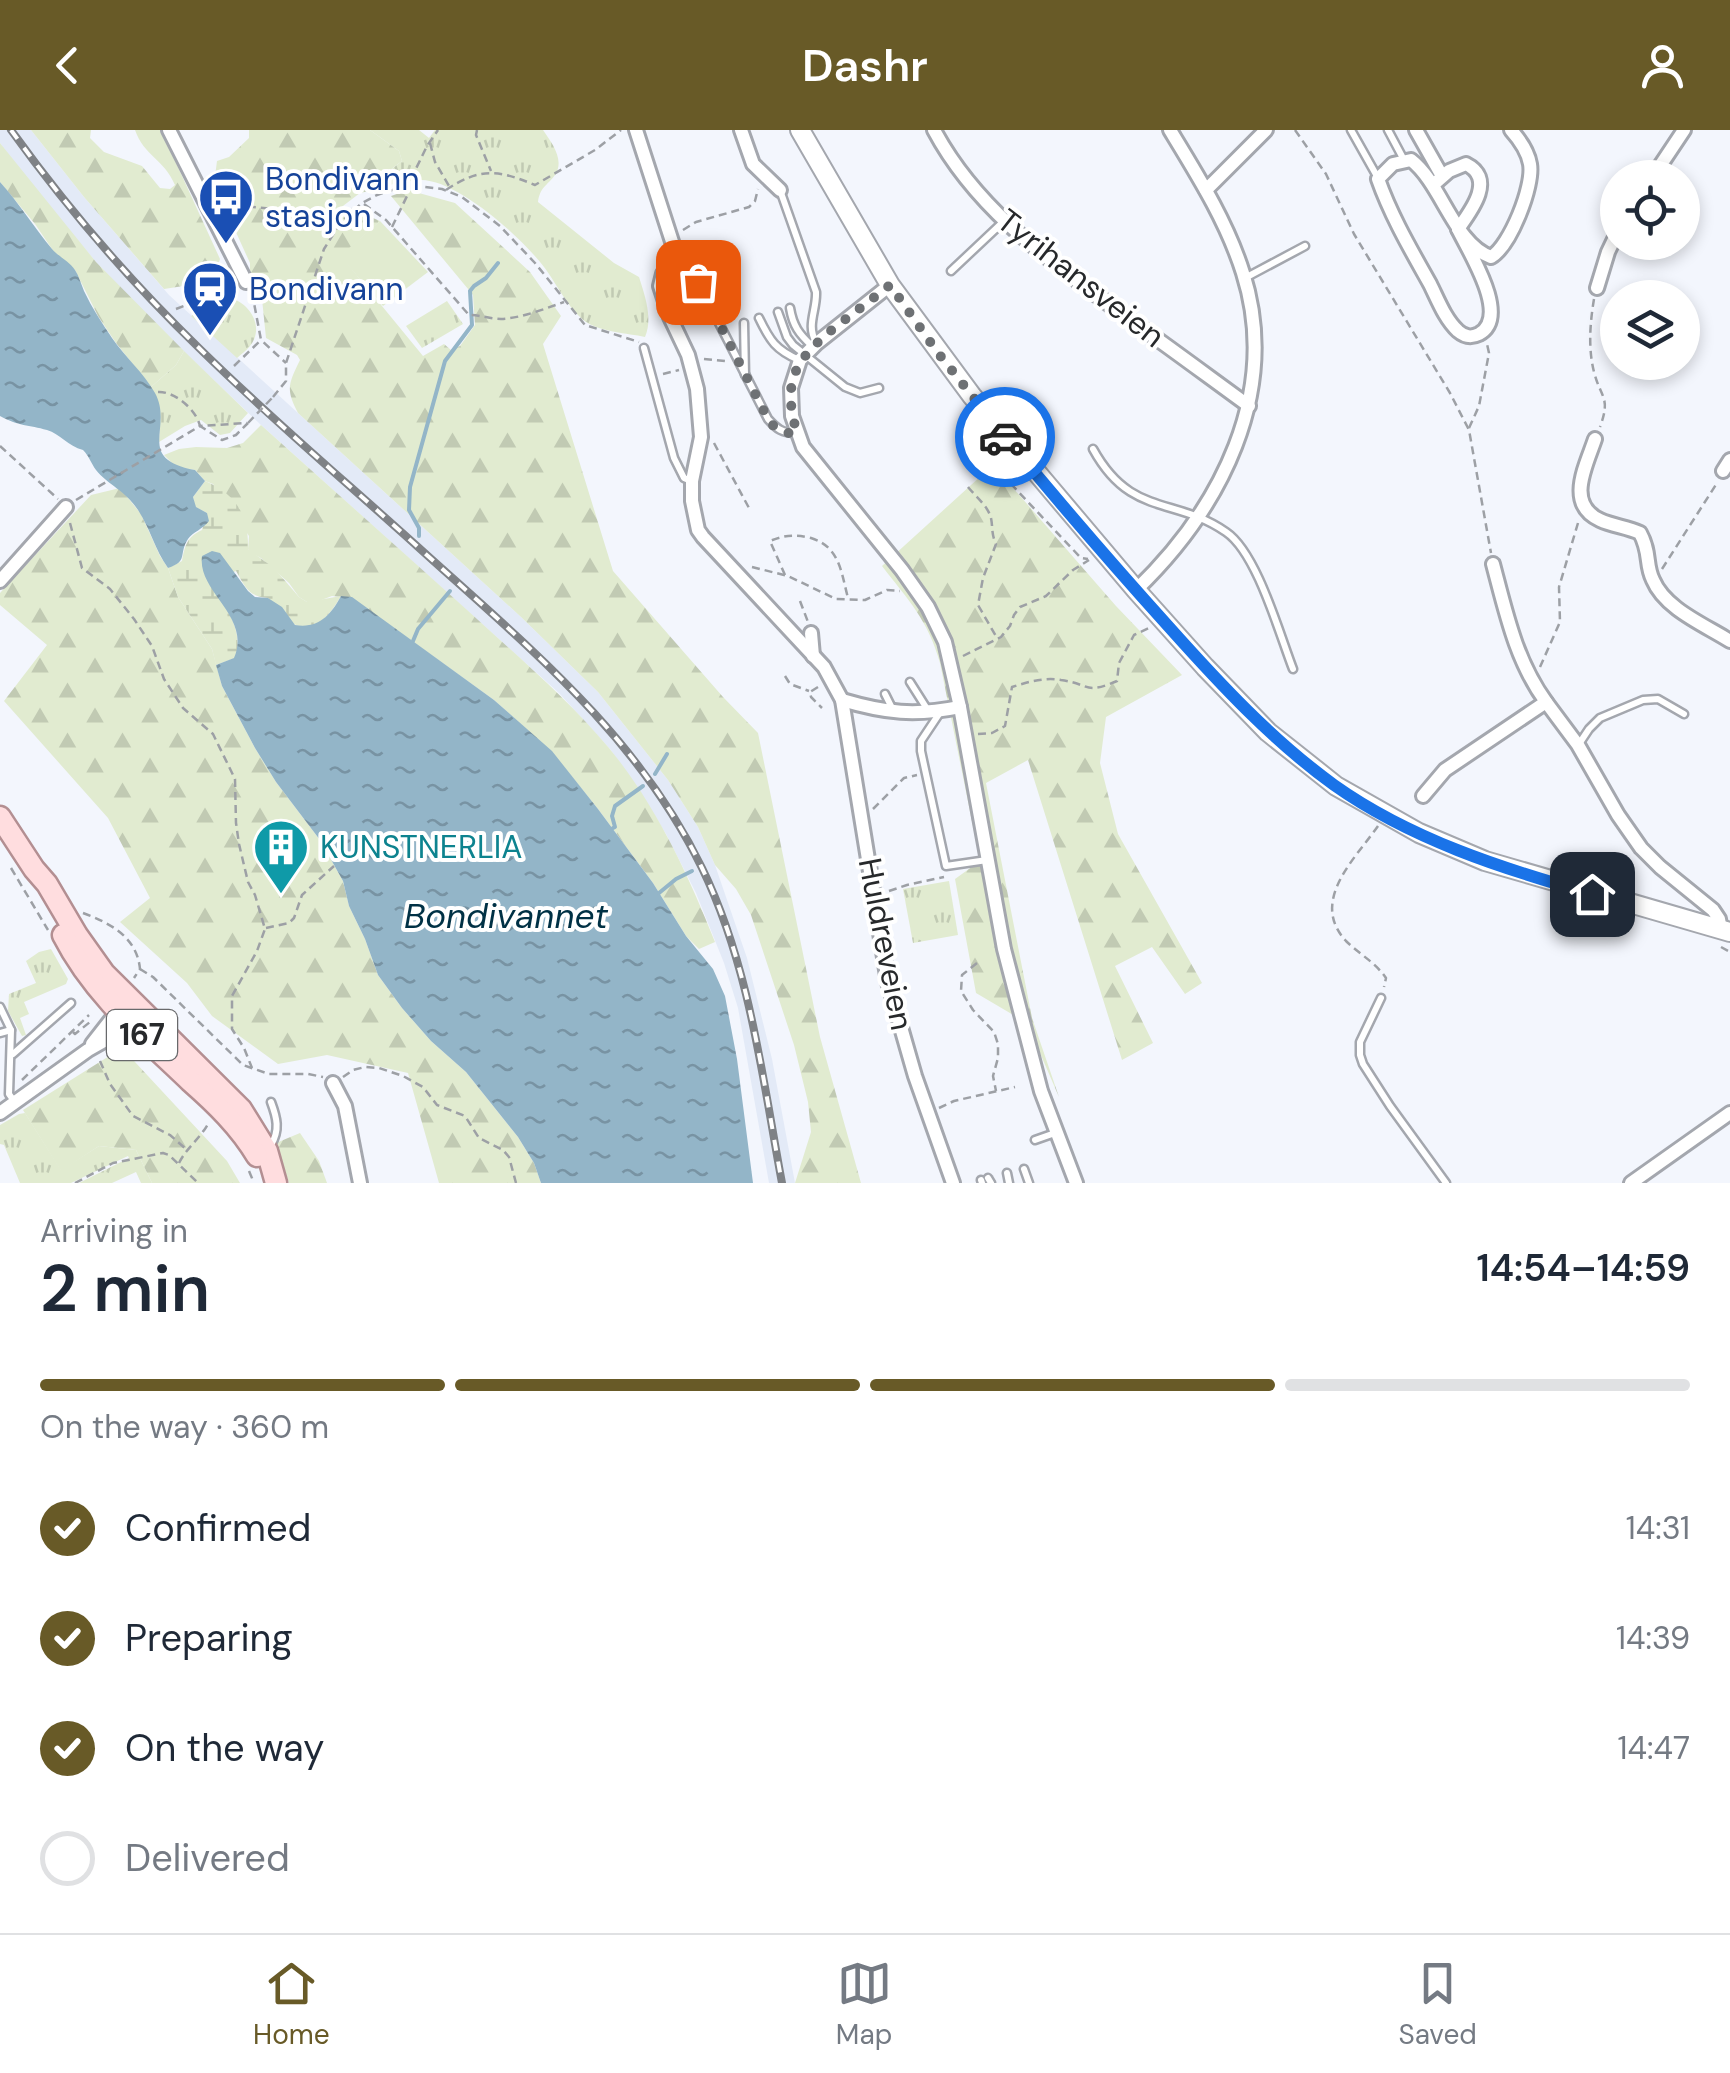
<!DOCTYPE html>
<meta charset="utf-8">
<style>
body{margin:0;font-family:"DM Sans",sans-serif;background:#f6f6f7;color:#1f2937;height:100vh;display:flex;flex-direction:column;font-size:38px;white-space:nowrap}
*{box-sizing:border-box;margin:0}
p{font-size:32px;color:#747a83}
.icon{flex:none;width:55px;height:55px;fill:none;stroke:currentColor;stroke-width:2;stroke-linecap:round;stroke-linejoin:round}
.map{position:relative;height:1053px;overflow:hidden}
.drawer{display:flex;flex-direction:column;background:#fff;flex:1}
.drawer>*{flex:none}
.controls{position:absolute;left:1600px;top:30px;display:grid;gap:20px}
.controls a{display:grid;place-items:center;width:100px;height:100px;border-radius:50%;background:#fff;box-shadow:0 5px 15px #0003;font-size:50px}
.pin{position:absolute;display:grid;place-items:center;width:85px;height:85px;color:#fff;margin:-42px;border-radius:20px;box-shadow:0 5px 15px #0006}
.courier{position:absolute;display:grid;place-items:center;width:100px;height:100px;margin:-50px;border:8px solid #1a73e8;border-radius:50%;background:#fff;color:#222;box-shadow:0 2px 12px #0007}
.headline em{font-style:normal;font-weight:600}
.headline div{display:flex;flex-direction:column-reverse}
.headline{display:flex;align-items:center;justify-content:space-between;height:170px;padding:0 40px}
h1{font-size:65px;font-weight:600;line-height:75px}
.bar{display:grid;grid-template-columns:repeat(4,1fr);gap:15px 10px;align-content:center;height:120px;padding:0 40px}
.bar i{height:12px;border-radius:8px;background:#e0e1e3}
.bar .on{background:#685a27}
.bar p{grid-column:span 4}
ol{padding:0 40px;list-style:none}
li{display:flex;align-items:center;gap:30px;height:110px}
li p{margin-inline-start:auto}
li .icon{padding:10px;border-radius:50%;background:#685a27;color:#fff;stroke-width:4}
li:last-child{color:#747a83}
li i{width:55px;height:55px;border:5px solid #e0e1e3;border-radius:50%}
header{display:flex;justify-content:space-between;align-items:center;height:130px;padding:0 40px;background:#685a27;color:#fff;font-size:45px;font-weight:600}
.menu{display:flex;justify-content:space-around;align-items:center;height:140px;border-top:2px solid #e0e1e3;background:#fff;font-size:28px;color:#747a83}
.menu a{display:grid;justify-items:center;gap:5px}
.menu .on{color:#685a27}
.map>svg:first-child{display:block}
.built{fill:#e3eaf7}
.grass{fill:url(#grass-tufts)}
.forest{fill:url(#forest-firs)}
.wetland{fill:url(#wetland-marsh)}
.pitch{fill:#e1ebd0}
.water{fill:url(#water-ripples)}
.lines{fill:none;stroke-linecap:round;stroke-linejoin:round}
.stream{stroke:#93b5c8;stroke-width:4}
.lane-casing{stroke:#a4a7ae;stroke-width:11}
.street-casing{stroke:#a4a7ae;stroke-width:18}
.secondary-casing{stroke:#a4a7ae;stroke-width:22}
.primary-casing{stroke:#b38f92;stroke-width:25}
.path{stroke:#9da0a5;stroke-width:2.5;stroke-dasharray:8 5;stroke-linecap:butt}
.lane{stroke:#fff;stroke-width:6}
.street{stroke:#fff;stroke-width:12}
.secondary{stroke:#fff;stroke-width:18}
.primary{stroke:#ffdddf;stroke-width:20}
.rail-casing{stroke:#7f8286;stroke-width:8}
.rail{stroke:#fff;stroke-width:4;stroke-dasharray:11;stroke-linecap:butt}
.path-bridge{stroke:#9da0a5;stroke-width:2.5;stroke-dasharray:8 5;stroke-linecap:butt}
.done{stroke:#6e7174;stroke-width:10;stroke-dasharray:0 18}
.route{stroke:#1a73e8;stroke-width:12}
.labels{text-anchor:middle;stroke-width:8;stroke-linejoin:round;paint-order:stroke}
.shield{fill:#fff;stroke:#68696b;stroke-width:2.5}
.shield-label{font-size:30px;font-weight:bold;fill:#27292b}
.transit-label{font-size:32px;fill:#164399;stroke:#fff;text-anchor:start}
.street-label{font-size:32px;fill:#27292b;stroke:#fff}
.culture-label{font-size:32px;fill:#0d838f;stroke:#fff;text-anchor:start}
.water-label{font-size:35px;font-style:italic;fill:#003145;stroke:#fff}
</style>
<header><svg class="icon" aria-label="back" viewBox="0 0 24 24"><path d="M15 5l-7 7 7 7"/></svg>Dashr<svg class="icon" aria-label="person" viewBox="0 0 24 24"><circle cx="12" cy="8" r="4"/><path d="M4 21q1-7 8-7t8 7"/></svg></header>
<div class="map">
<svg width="1730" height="1053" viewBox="0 0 1730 1053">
<defs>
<pattern id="grass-tufts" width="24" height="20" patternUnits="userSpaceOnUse" patternTransform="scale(2.5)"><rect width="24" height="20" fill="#e1ebd0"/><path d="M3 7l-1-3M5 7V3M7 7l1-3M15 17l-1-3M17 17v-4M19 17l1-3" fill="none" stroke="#c1cab3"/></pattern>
<pattern id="forest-firs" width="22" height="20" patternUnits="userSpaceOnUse" patternTransform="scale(2.5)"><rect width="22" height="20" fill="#e1ebd0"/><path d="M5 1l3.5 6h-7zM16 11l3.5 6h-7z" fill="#c1cab3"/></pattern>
<pattern id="wetland-marsh" width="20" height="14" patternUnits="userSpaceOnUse" patternTransform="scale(2.5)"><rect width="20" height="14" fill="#e1ebd0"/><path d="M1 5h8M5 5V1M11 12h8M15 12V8" fill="none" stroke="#c1cab3"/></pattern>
<pattern id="water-ripples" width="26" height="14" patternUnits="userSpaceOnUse" patternTransform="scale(2.5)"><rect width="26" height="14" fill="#93b5c8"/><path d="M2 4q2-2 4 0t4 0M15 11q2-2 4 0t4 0" fill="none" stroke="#7893a3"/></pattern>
</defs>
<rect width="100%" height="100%" fill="#f3f6fd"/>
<path class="built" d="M0 0H31L84 67 169 165 521 487 598 562 668 650 698 697 715 735 747 828 772 929 795 1053H769L738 878 724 833 696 763 666 704 641 663 610 619 559 563 261 295 156 195 96 132 30 53 0 13Z"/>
<g class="grass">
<path d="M370 0H419L429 8 435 0H543C552 13 565 30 555 45 547 56 540 57 538 72L614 133 639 147C645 166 653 188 645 207 627 203 601 202 586 192 568 179 557 154 544 137 522 108 458 50 421 50 401 50 380 58 361 63L402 31 399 21Z"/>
<path d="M230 168C250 173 265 197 250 216 246 221 241 224 237 228L191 186 215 172Z"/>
<path d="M447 171 463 194 422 218 406 196Z"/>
<path d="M184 221 248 283 230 303 220 305 201 290 185 296 159 312 160 291 151 257 176 235Z"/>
<path d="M949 751 958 805 913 813 903 759Z"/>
<path d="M51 819 68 849 66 854 24 872 29 884 20 888 26 905 22 906 8 881 9 864 36 853 26 831 39 822Z"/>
<path d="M25 983 61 1040 99 1016 136 1020 152 1053H141L136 1042 112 1053H79L129 1028 128 1026 71 1053H20L4 1015 0 1014V995L19 984Z"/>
</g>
<g class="forest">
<path d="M31 0H91L90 8 104 22 142 36 160 58 170 59 175 55C164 29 144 26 135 0H161L220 129 216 141 190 155 164 159 84 67Z"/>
<path d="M249 0H370L399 21 402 31 339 79 354 80 380 91 341 126 423 226 444 214 451 220 460 216 475 195 473 165 391 66 408 60 455 73 530 142 561 186 543 214 613 441 723 567 758 603 820 907 861 1053H795L811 1002 808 972 794 915 751 785 736 759 715 735 698 697 668 650 598 562 521 487 298 283C285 259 289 253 300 230L297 225 266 208 262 169 250 144V133L214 54 217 31 229 27 249 8Z"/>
<path d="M0 13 96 132 184 221 176 235 151 257 116 213 98 186 75 140 54 122 35 94 0 52Z"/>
<path d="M261 295C329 356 398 418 466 479 515 524 566 567 609 618 656 675 688 744 715 812L699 819 686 806 653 753 598 679 552 622 494 570 352 468 332 466 316 472H307L299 467 289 453 261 428 251 423 248 419 249 406 213 354 205 351 195 340 176 337 164 325 179 319 196 317 227 318 243 313Z"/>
<path d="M993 335 1116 476 1182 545 1106 587 1100 633 1118 704 1202 853 1185 864 1152 817 1115 836 1153 913 1122 930 1028 630 986 653 1032 888 1059 967 1027 893 976 863 955 749 980 731 940 533C928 490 909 471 882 436Z"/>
<path d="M120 358 141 384 160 426 168 438 178 467 212 519 222 556 255 618 276 652 320 710 343 751 349 776 365 809 378 845 402 878 431 911 466 942 518 1007 534 1033 541 1053H439L408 943 327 925 278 934 212 886 187 853 120 792 150 768 108 688 4 571 47 515 0 475V463L91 365Z"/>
<path d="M122 918 227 1031 240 1053H152L136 1020 99 1016 61 1041 23 980Z"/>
<path d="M300 1003 319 1031 327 1053H289L276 1013Z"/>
</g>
<path class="wetland" d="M205 351C237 364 249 387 248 419L274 438 299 467 307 472 341 466C333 480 318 503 298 496 287 492 276 476 268 468 248 466 246 458 236 441L209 453C225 475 245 501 235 528L216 535 212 519 178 467 168 438 182 431C185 415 187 407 202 400L207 383 195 377 193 367Z"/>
<path class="pitch" d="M380 91 428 142 383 176 340 126Z"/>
<g class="water">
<path d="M0 52C19 73 34 97 52 119 59 127 69 131 75 140 79 146 81 154 84 161 92 178 102 193 112 208 125 227 144 243 155 263 174 298 134 328 195 340L205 351 193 367 196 377 207 383 209 391C203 399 193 402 188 409 178 424 189 431 168 438 155 420 150 398 138 380 125 360 108 355 96 340 91 333 89 326 83 320 68 316 60 304 47 300 29 295 18 296 0 286Z"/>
<path d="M212 421 220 423 248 461 255 467 268 468 282 477 295 495C318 499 331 485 341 466L352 467 494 570 552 621 598 679 653 753 686 806 713 839 725 866 737 929 753 1053H541L534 1033 518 1007 466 942 431 911 402 878 378 845 365 809 349 776 343 751 320 710 276 652 255 618 222 556 216 535 234 528C252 486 197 462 202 426Z"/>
</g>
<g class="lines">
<g class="stream">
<path d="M419 406V398L409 380 410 357 445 231 472 195 470 161 474 156 486 148 498 133"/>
<path d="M413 511 418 499 450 461"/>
<path d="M655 644 667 624"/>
<path d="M613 698 615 697 612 686 615 676 643 656"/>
<path d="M659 763 676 749 692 741"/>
</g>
<g class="lane-casing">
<g id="lane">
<path d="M1351 0 1378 48"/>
<path d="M1388 0 1404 30"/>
<path d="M780 60 816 162C817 180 806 195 816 212"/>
<path d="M676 124 689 136 698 152 768 289C777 299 782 303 796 303"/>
<path d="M951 141 1003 92"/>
<path d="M1245 148 1305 116"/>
<path d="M790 178C793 196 799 204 812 216"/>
<path d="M778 182 787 207 793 215 845 257 860 263 879 258"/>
<path d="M759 188C770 211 776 220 799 230"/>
<path d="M744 193 745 245"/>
<path d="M644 218 674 328 684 348 691 351"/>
<path d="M1093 319C1131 388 1174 366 1226 402 1257 423 1279 503 1293 539"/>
<path d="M910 552 929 582"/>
<path d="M885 564 893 580"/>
<path d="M941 581 921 611V621L946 736 987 730"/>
<path d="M1579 614 1589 599 1600 588 1643 570 1658 569 1684 584"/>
<path d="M1381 868 1360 912V925L1363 934 1390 976 1446 1053"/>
<path d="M0 877 11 900 9 964 14 971"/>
<path d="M0 903 11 900"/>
<path d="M13 924 71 873"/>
<path d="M1035 1010 1055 1003"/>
<path d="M271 1015C280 1000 277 988 271 972"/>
<path d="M1024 1039 1029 1053"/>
<path d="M1007 1043 1009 1053"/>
<path d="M988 1048 991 1053"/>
<path d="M981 1050 982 1053"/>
</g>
</g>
<g class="street-casing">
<g id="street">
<path d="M169 0 246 152"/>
<path d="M636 0 676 124 663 144 660 156 670 187 688 225 697 259 701 307 692 351V371L698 400 703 407 824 537 842 570 888 852 915 946 953 1053"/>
<path d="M741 0 753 34 780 60"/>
<path d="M934 0C976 79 1048 129 1118 181 1162 212 1205 244 1249 276"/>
<path d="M1416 0 1442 46"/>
<path d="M1652 48 1684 0"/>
<path d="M1433 55 1449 41 1466 34C1496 49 1471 81 1458 99"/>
<path d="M1206 60 1266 0"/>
<path d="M1458 99C1469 122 1511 187 1479 204 1471 208 1465 207 1458 201 1445 189 1438 170 1430 154 1411 120 1391 86 1378 49L1393 34 1411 30C1442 54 1454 114 1491 127 1510 116 1534 56 1530 34 1528 22 1519 9 1511 0"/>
<path d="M890 155 817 213 800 230 791 258 792 286 803 317 902 440 928 477 945 512 960 577 1004 819 1041 961 1076 1053"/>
<path d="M1597 158 1608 122 1618 101"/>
<path d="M1595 309C1586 336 1565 374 1600 390 1613 396 1627 397 1640 403 1651 423 1645 434 1653 450 1665 479 1705 495 1730 511"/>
<path d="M1723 341 1730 330"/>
<path d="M0 451 66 377"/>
<path d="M1136 460C1220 379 1281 263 1243 143 1227 92 1198 46 1170 0"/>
<path d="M811 503 813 526"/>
<path d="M842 570C886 583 915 586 960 577"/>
<path d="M1546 572 1578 615 1618 685 1641 718 1660 737 1713 780 1719 789 1721 800"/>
<path d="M1423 666 1445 640 1546 572C1516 531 1506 483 1493 434"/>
<path d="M92 914 117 882 121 881"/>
<path d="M333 953 345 976 360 1053"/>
<path d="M0 983 88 920 132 895 134 892"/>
<path d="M1631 1053 1730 983"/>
</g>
</g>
<g class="secondary-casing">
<path id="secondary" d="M800 0 890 155 972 266 1136 460 1205 537 1268 602 1336 656 1419 703 1485 731 1730 802"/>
</g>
<g class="primary-casing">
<g id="primary">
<path d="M0 687 34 739 47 754 77 805 104 843 241 979 267 1021 276 1053"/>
<path d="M63 805C93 864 143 906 190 951 215 973 240 997 257 1026"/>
</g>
</g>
<g class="path">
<path d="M477 0 476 5 491 41"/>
<path d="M1295 0 1326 44 1354 104 1450 263 1469 300 1491 423"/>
<path d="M430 13 435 32 449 56"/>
<path d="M446 60C480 37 499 40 535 55L595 20 621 0"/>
<path d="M222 74 274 79H354"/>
<path d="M364 74 386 90 469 185C480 185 491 189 501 189 522 188 544 179 564 172"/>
<path d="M392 97 408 64V55L427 16 438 0"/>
<path d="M683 100 696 92 749 77 755 71 758 59"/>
<path d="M250 163 254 173 261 210 286 233"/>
<path d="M1594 169C1590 193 1588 218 1594 242 1601 269 1611 267 1600 297"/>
<path d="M176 179 235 156"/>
<path d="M704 229 725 231"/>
<path d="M234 236 260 211"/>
<path d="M663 244 679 240"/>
<path d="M158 262C174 261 196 279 200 296L247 293"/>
<path d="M273 267 286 251V233L324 119 341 92 362 73 377 65 408 55 442 59 462 67 500 96 535 133 585 195 639 212"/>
<path d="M1469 298 1479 276 1489 223 1487 214"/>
<path d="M714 313 749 378"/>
<path d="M0 316 58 369"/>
<path d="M993 335 1081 428 1088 429"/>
<path d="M968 357C975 366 988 376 991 388 993 398 991 403 996 414L983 448 978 475 997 508"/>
<path d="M76 370 200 296 222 310 236 305 248 293"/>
<path d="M70 393 82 438 110 459 134 489 152 516 164 549 183 578 213 604 235 649 236 693 239 714 248 752 255 765 265 799 257 821 232 866V899L244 918 252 938"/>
<path d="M752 437 788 446 836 469 865 470 887 460 900 461"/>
<path d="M1662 439 1717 353"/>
<path d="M785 445 770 411C785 405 795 404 811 408 840 417 841 442 848 468"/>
<path d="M800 471 808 492"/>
<path d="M963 526 1001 507 1010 496 1014 485 1020 477 1046 466 1073 440 1089 430"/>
<path d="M1540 537 1560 492 1559 457 1578 393"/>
<path d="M785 546 790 554 809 561"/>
<path d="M818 557 810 562 811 567 822 578"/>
<path d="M978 604 992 603 1005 596 1012 557C1028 552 1044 547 1061 550 1090 554 1085 565 1117 551L1119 533 1134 505 1151 497"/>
<path d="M873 679 904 648 917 645"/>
<path d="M1378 696C1355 729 1309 771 1346 811 1359 824 1375 832 1386 848L1384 857"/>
<path d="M11 738 48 800"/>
<path d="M889 761 907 755 944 747"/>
<path d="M83 783C110 793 137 807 140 839L134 848"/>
<path d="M266 798 289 793 294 788 302 765 334 736"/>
<path d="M1721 817 1730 822"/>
<path d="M977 833 962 845 961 861 973 880 994 902 998 914V928L993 946 996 961"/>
<path d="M140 839 153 847 243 935 269 944H308L323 947"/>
<path d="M73 902 75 904 90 892"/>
<path d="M100 931 110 954 133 986 170 1005 186 1019"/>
<path d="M343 947 353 940 365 937 379 938 403 946 423 957 437 975 465 986 479 1008 503 1020 509 1027 516 1053"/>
<path d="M22 950 89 885"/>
<path d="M939 978 954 971 1015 957"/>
<path d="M179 1033C187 1017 201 1008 209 992"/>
<path d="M249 1041 254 1053"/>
<path d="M75 1053 113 1033 163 1023 169 1025 198 1053"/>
</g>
<use href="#lane" class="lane"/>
<use href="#street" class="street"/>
<use href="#secondary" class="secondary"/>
<use href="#primary" class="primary"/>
<g class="rail-casing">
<path id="rail" d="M11 0C67 78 130 151 199 218 269 287 345 351 418 417 526 515 637 604 702 738 750 837 762 946 782 1053"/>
</g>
<use href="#rail" class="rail"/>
<path class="path-bridge" d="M248 293 273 267"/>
</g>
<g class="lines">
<path class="done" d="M698 152 768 289 776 299 785 303H797C782 252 794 231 833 199 852 184 871 170 890 155L938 223 1005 307"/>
<path class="route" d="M1005 307C1058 371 1113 435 1169 497 1220 554 1272 610 1334 655 1410 709 1503 739 1592 764"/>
</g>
<defs>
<g id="bus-pin" transform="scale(2.875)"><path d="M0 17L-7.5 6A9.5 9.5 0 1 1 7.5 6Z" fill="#1a4fb4" stroke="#fff"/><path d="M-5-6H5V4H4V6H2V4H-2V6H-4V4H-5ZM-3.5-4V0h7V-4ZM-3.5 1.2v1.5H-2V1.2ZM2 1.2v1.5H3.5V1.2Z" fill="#fff"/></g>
<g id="station-pin" transform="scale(2.875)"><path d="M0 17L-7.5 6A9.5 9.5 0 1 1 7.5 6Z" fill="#1a4fb4" stroke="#fff"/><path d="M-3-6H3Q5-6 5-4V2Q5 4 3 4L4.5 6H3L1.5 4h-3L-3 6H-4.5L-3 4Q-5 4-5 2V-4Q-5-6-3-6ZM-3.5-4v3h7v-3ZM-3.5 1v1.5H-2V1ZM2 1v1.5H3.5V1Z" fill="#fff"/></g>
<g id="building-pin" transform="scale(2.875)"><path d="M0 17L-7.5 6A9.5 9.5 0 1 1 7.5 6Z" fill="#0f9aa8" stroke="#fff"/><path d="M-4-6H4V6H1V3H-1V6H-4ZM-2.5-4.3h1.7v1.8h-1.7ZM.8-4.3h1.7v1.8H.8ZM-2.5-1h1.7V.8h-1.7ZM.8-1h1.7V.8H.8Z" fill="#fff"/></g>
</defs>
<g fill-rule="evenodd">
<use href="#bus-pin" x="226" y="67"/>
<use href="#station-pin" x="210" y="159"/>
<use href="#building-pin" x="281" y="717"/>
</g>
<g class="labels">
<rect class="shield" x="107" y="880" width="70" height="50" rx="8"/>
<g class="shield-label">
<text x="142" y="915">167</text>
</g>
<g class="transit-label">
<text x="265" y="60">Bondivann<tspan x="265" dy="37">stasjon</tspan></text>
<text x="249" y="170">Bondivann</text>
</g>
<g class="street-label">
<text transform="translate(1081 148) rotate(38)" y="11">Tyrihansveien</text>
<text transform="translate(886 814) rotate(79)" y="11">Huldreveien</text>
</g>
<g class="culture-label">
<text x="320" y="728">KUNSTNERLIA</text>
</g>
<g class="water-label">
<text x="506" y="798">Bondivannet</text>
</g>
</g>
</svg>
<div class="controls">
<a><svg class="icon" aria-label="locate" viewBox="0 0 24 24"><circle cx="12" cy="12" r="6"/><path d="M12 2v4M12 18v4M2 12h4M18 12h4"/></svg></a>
<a><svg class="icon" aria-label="layers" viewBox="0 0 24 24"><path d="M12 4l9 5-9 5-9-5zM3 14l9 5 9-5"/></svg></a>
</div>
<div class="pin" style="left:698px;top:152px;background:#ea580c"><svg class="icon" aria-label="bag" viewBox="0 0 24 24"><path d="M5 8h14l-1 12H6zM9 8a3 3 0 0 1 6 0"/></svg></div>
<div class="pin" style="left:1592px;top:764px;background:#1f2937"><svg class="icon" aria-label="home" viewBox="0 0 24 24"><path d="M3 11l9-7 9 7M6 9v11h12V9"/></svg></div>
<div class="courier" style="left:1005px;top:307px"><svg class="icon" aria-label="car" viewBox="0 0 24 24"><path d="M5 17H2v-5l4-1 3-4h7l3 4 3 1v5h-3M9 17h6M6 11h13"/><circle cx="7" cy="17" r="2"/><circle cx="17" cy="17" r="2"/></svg></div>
</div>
<section class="drawer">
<div class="headline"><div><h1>2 min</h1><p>Arriving in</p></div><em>14:54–14:59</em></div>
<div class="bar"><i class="on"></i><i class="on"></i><i class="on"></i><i></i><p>On the way · 360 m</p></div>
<ol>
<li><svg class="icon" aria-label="check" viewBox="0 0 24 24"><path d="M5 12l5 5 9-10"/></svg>Confirmed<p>14:31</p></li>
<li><svg class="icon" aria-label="check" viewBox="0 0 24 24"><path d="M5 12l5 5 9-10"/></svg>Preparing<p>14:39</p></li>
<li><svg class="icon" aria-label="check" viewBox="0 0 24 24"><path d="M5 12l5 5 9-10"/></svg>On the way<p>14:47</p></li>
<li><i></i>Delivered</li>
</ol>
</section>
<nav class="menu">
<a class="on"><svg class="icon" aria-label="home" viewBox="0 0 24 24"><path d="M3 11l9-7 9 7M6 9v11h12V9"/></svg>Home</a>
<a><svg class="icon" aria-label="map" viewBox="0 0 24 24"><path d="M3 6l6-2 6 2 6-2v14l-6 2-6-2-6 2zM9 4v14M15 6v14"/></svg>Map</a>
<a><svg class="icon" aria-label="saved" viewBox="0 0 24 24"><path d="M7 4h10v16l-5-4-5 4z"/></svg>Saved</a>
</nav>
